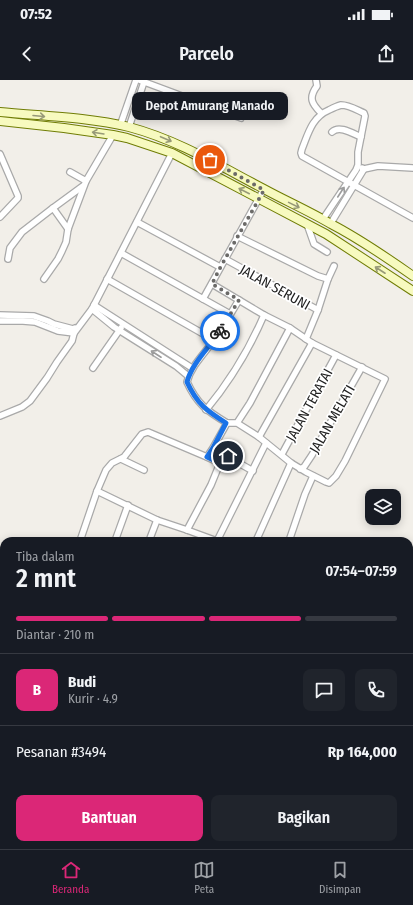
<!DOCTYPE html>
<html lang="id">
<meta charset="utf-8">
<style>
body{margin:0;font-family:"Fira Sans Condensed",sans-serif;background:#20242c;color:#f1f3f6;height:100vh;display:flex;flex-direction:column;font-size:15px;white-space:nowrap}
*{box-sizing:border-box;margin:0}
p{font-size:13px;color:#9ea1a6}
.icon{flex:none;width:22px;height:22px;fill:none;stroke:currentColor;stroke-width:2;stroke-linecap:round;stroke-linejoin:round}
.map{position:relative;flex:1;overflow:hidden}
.sheet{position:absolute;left:0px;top:457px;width:413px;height:312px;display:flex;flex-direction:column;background:#171b24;border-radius:12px 12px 0 0;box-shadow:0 2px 10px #0003}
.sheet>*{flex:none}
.controls{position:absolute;left:365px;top:409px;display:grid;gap:8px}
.controls a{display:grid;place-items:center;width:36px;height:36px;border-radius:8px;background:#171b24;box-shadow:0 2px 10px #0003;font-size:20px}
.pin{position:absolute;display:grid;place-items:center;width:34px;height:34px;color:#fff;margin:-17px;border:2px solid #fff;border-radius:50%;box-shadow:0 1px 4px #0007}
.courier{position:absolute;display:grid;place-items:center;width:40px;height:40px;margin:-20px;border:3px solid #1a73e8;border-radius:50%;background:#fff;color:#222;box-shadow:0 1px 5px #0007}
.bubble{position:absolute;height:28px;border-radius:8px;background:#171b24;box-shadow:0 2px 10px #0003;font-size:13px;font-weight:600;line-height:28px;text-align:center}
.summary em{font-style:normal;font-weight:600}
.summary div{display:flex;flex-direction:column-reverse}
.summary{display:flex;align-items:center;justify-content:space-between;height:68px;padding:0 16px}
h1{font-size:26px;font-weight:600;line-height:30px}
.bar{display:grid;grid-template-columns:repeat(4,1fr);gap:6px 4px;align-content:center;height:48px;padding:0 16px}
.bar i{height:5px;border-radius:3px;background:#363941}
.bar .selected{background:#db2777}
.bar p{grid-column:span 4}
.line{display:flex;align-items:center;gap:10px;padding:0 16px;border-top:1px solid #363941}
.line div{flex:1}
.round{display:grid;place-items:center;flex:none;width:42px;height:42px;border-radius:8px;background:#20242c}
.primary-button{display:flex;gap:8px;margin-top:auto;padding:8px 16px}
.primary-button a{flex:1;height:46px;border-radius:8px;background:#db2777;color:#fff;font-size:16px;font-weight:600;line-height:46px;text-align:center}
.primary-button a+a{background:#20242c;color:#f1f3f6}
.status{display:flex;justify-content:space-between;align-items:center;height:28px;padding:0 20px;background:#171b24;direction:ltr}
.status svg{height:11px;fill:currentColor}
header{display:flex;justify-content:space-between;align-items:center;height:52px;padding:0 16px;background:#171b24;font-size:18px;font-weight:600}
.menu{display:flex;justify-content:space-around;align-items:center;height:56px;border-top:1px solid #363941;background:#171b24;font-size:11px;color:#9ea1a6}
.menu a{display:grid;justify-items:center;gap:2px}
.menu .selected{color:#db2777}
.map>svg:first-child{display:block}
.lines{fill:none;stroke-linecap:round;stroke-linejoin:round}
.street-casing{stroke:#a9a9a9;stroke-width:8}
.secondary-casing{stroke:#707d05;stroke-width:10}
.street{stroke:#fff;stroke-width:5.5}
.secondary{stroke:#f7fabf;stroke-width:8}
.oneway{stroke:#979978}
.oneway2{stroke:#9c9c9c}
.done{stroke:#6b6a68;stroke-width:4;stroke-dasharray:0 7.2}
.route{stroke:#1a73e8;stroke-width:5}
.labels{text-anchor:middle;stroke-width:3.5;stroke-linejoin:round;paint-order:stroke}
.street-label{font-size:14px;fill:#222;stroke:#fff}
</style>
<div class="status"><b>07:52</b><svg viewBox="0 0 49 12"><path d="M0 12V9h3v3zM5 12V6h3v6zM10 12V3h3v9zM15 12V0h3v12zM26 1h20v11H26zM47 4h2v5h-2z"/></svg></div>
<header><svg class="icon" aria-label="back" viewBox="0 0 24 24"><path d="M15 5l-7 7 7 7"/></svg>Parcelo<svg class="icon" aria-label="share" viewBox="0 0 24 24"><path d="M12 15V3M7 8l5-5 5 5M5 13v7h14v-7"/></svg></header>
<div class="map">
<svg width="413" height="769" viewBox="0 0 413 769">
<rect width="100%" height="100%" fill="#f2efe9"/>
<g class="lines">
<g class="street-casing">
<g id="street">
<path d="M139 0 241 38"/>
<path d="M316 0 317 6C308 18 312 24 321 33"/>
<path d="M120 46 136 0"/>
<path d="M129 47 144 2 143 0"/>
<path d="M332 52C339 45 352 53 361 57"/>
<path d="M0 74 18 116V118L0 137"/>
<path d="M362 88 364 89 378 86 413 88"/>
<path d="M70 92 86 101"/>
<path d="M53 128 83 106"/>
<path d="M323 139 356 90 358 85V72L365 36 364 33C357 30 349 25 341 25 337 26 333 28 329 30 312 37 308 54 302 69L301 73 302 76 413 138"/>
<path d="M137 142 220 187"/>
<path d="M331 143 364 89"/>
<path d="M307 144 314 164 327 172"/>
<path d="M237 156 318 196 328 199"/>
<path d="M121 173 230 234"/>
<path d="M8 179 10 168 22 152 53 128 68 149"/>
<path d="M225 179 318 230"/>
<path d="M44 199 58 179 62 171 66 162 68 149 86 101 113 55"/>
<path d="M107 199 214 260"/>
<path d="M212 204 264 235 290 248"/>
<path d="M203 219 264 109"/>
<path d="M94 225 192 288"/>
<path d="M92 229 114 247 176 286 188 296"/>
<path d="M0 235 34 236 48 241 54 244 73 249 75 248"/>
<path d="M0 241H23L35 242 58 251 74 253 92 229 172 73"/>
<path d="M306 259 318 230 328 199 334 186"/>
<path d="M93 288 121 248"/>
<path d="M206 330C230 301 249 270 264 235"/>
<path d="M0 336 22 327 30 321 47 298 57 282 72 261 74 253 73 249"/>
<path d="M227 343H237L259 357 291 383 306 392 326 402 329 403 336 396 345 381 385 299 312 263 290 248 250 323 237 343"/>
<path d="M227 343C207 331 197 324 187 302 191 286 204 274 214 260 223 247 231 233 239 220"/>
<path d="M259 357 312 263"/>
<path d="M282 374 336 275"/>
<path d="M121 379 144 390"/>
<path d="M220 383 223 377H228L253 391"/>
<path d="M300 389 304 387 312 375 362 287"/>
<path d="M97 411 157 440 187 450 217 461"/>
<path d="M187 450 211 405 220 383 207 377 213 368 227 343"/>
<path d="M80 461 97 411 106 390 112 383 124 377 142 354 148 352 207 377"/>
<path d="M115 461 128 425"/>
<path d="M149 461 157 440"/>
<path d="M217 461 266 363"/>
<path d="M256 461 291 383"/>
<path d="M289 461 305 414 313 396"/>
</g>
</g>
<g class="secondary-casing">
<g id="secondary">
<path d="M0 32C42 36 88 37 129 47 178 60 220 86 264 109 286 121 309 131 331 144 360 159 386 177 413 196"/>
<path d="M0 41 64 48 113 55 127 58 172 73 326 154 413 211"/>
</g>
</g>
<use href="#street" class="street"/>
<use href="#secondary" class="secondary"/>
</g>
<defs><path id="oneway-shaft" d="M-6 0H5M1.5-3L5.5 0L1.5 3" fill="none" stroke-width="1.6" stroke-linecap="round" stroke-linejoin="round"/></defs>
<g class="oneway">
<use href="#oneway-shaft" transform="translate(39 36) rotate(5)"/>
<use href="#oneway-shaft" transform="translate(98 53) rotate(-171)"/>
<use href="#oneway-shaft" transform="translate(166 59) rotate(23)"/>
<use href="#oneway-shaft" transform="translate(244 111) rotate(-153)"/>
<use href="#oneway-shaft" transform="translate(294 125) rotate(26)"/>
<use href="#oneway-shaft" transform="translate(380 190) rotate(-147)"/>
</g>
<g class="oneway2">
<use href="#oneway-shaft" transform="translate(341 112) rotate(-57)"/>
<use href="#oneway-shaft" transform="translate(156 274) rotate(-147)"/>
</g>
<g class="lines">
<path class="done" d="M210 80 264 110 220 188 212 204 239 220 220 251"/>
<path class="route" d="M220 251C209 268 192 283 187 302 197 324 207 331 226 343L213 368 207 377 220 383 223 377 228 376"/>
</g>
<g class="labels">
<g class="street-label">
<text transform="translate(275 207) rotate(29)" y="5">JALAN SERUNI</text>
<text transform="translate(309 325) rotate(-61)" y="5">JALAN TERATAI</text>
<text transform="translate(332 339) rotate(-60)" y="5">JALAN MELATI</text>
</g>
</g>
</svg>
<div class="controls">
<a><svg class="icon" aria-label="layers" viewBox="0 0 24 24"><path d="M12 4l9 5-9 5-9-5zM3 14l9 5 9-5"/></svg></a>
</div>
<div class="pin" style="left:210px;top:80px;background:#ea580c"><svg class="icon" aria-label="bag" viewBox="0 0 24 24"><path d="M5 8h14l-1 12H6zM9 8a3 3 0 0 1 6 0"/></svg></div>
<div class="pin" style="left:228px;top:376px;background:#1f2937"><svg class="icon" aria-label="home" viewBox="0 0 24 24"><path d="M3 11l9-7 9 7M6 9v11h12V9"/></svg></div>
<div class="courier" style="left:220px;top:251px"><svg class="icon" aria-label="bike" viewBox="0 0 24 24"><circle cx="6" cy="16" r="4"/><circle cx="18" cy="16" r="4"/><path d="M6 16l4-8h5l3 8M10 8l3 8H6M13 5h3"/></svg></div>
<div class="bubble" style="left:132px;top:12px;width:156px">Depot Amurang Manado</div>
<section class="sheet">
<div class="summary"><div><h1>2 mnt</h1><p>Tiba dalam</p></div><em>07:54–07:59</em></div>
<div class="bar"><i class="selected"></i><i class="selected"></i><i class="selected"></i><i></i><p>Diantar · 210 m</p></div>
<div class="line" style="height:72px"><b class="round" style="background:#db2777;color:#fff">B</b><div><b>Budi</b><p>Kurir · 4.9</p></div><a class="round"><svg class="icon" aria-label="chat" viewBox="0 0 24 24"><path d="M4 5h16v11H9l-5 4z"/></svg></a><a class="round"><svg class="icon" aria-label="phone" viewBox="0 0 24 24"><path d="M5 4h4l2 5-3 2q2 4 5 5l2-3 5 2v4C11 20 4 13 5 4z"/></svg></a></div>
<div class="line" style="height:52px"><div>Pesanan #3494</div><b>Rp 164,000</b></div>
<div class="primary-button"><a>Bantuan</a><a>Bagikan</a></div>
</section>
</div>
<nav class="menu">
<a class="selected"><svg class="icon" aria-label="home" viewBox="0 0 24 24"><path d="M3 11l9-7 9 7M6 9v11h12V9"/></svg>Beranda</a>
<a><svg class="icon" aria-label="map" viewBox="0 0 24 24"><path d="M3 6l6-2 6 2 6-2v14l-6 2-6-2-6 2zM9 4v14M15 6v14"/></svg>Peta</a>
<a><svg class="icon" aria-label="saved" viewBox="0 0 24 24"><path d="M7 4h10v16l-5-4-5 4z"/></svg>Disimpan</a>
</nav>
